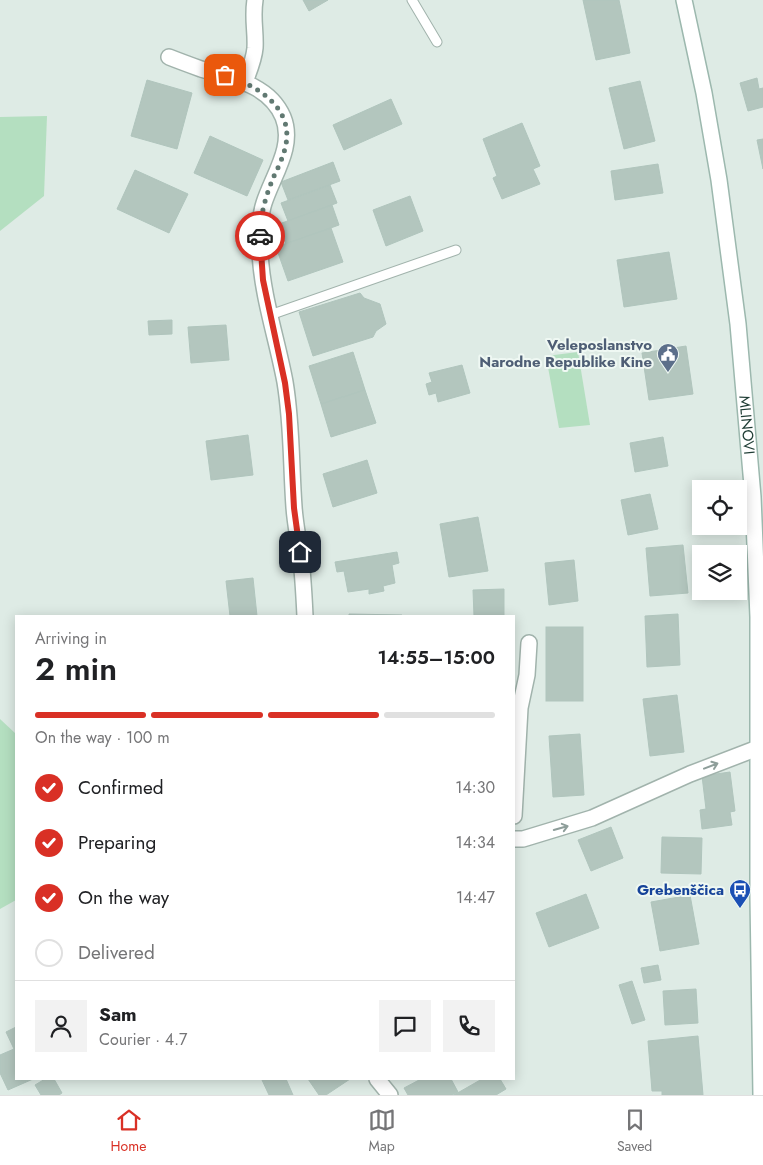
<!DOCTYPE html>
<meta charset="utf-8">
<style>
body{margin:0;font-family:Jost,sans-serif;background:#f2f2f2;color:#202124;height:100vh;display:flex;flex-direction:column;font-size:19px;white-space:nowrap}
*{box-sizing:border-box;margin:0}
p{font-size:16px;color:#757577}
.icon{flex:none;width:28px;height:28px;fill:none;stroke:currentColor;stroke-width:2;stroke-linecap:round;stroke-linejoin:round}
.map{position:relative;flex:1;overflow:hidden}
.details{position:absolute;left:15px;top:615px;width:500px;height:465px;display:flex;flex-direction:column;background:#fff;border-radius:0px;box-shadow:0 2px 12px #0003}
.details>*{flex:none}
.fabs{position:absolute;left:692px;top:480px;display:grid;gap:10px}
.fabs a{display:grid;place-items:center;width:55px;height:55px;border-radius:0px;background:#fff;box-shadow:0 2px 12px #0003;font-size:25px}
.pin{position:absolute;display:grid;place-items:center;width:42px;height:42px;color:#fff;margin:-21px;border-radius:10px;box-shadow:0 2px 8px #0006}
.courier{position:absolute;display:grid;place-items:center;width:50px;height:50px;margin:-25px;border:4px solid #d93025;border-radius:50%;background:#fff;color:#222;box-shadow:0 1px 6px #0007}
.headline em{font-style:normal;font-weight:600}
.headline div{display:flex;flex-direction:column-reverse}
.headline{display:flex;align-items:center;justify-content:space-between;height:85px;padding:0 20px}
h1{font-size:32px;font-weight:600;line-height:38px}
.bar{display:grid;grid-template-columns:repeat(4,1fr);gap:8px 5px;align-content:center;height:60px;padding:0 20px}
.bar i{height:6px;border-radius:4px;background:#e0e0e0}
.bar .selected{background:#d93025}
.bar p{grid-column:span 4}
.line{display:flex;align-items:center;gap:12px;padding:0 20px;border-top:1px solid #e0e0e0}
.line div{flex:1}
.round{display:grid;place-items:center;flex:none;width:52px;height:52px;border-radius:0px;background:#f2f2f2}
ol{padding:0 20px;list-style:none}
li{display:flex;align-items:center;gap:15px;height:55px}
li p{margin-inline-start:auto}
li .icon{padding:5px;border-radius:50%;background:#d93025;color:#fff;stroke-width:4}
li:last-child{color:#757577}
li i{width:28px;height:28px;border:2px solid #e0e0e0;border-radius:50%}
.tab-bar{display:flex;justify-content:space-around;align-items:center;height:70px;border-top:1px solid #e0e0e0;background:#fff;font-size:14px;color:#757577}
.tab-bar a{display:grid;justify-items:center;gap:2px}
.tab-bar .selected{color:#d93025}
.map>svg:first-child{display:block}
.green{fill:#b4dfc0}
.building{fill:#b3c6be;stroke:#b0c5bd}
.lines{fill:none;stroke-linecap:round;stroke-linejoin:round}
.lane-casing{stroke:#a1b3ac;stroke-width:11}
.street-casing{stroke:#a1b3ac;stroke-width:18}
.secondary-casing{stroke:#9cb8ae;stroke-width:18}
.lane{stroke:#fff;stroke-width:9}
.street{stroke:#fff;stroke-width:15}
.secondary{stroke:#fff;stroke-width:15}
.oneway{stroke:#8e9e9a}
.done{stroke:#617972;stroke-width:5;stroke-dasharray:0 9}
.route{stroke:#d93025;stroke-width:6}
.labels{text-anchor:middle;stroke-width:4;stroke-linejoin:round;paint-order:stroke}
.service-label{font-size:15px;font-weight:bold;fill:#4e5e75;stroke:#eff8f3;text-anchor:end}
.street-label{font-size:15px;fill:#1e3c34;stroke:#eff8f3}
.transit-label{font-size:15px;font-weight:bold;fill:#164399;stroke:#eff8f3;text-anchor:end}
</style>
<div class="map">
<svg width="763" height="1095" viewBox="0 0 763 1095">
<rect width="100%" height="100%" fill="#deebe5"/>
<g class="green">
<path d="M47 116 44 196 0 231V117Z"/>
<path d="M578 352 590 425 559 428 546 356Z"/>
<path d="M0 719 16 734V900L0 909Z"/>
</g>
<g class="building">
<path d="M303 0H328L309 11Z"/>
<path d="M583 0H619L630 53 596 60Z"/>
<path d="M757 78 759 89 763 88V107L748 111 740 83Z"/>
<path d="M147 80 192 93 177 149 131 136Z"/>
<path d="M640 81 655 141 624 149 609 88Z"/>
<path d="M391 99 402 124 344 150 333 125Z"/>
<path d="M522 123 540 166 533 169 540 184 502 199 493 178 497 176 483 139Z"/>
<path d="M210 136 263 160 247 196 194 173Z"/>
<path d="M763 139V169L757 140Z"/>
<path d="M333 162 340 181 288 200 281 182Z"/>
<path d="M658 164 663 193 615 200 611 171Z"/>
<path d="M135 170 188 194 169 233 117 209Z"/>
<path d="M330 185 337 203 288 221 281 203Z"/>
<path d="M410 196 423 231 386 246 373 210Z"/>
<path d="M332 205 339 225 286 244 279 224Z"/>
<path d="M331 228 343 262 288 281 276 247Z"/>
<path d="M669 252 677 299 624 307 617 260Z"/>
<path d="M360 293 364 298 380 304 386 324 376 331 373 337 313 356 299 312Z"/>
<path d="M172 320V334L149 335 148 321Z"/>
<path d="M226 325 229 360 191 363 188 327Z"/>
<path d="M686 346 693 394 649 400 642 353Z"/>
<path d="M353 352 365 390 321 404 309 366Z"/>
<path d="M462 365 470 393 438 402 436 393 429 395 426 384 432 382 429 373Z"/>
<path d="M365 390 376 423 331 437 321 404Z"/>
<path d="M248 435 253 475 211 480 206 441Z"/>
<path d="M663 437 668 466 635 472 630 443Z"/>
<path d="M367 460 377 493 333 507 323 474Z"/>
<path d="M650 494 658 529 628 535 621 500Z"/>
<path d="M478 517 488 571 449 577 440 524Z"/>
<path d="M683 545 688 593 650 596 646 548Z"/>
<path d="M397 552 399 563 392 565 395 583 383 586 384 591 369 594V589L348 592 344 571 337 572 335 562Z"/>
<path d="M574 560 578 601 549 605 545 563Z"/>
<path d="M253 578 257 616H230L226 581Z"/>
<path d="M504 589V616H474L473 590Z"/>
<path d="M349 614 402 615V616H349Z"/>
<path d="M678 614 680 665 647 667 645 616Z"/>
<rect x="546" y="627" width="37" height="74"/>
<path d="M677 695 684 752 650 756 643 699Z"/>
<path d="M580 734 584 795 553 797 549 736Z"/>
<path d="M730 772 735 811 730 812 732 825 702 829 700 810 706 809 702 776Z"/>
<path d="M611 827 623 858 591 871 578 840Z"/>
<path d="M662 837 702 838 701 874 661 873Z"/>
<path d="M586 894 599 928 549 947 536 913Z"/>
<path d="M690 895 699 944 660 951 651 902Z"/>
<path d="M658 965 661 980 644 983 641 968Z"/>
<path d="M632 981 645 1020 632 1024 619 985Z"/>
<path d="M696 989 698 1023 665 1025 663 991Z"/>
<path d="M16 1027V1079H33L8 1090 0 1073V1055L14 1049 6 1032Z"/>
<path d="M698 1036 703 1095H662V1091H652L648 1041Z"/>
<path d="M45 1079H54L62 1093 59 1095H41L35 1085Z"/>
<path d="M265 1079H286L293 1095H269L262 1080Z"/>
<path d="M308 1079H350L326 1095H319Z"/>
<path d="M421 1079H451L458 1092 452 1095H408L404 1088Z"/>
<path d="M482 1079H500L506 1089 496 1095H454Z"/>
</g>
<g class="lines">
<g class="lane-casing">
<g id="lane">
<path d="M412 0 437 42"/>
<path d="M270 315 456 250"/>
</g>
</g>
<g class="street-casing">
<g id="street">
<path d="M169 57C179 61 190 65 201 69 231 78 269 84 283 117 295 146 273 175 264 203 259 218 260 236 260 252 262 296 277 339 285 382 292 423 291 465 294 507 295 522 298 537 300 552 303 573 304 595 305 616"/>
<path d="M245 82C249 71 254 60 255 48 256 31 252 18 255 0"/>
<path d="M514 816 520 708 527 675 529 643"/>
<path d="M514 839H523L592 818 690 774 763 746"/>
<path d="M377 1079 390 1095"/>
</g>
</g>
<g class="secondary-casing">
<g id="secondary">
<path id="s1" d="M684 0 704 93 719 180 738 324 753 497 758 617V897L761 1095"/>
</g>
</g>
<use href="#lane" class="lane"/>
<use href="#street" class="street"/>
<use href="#secondary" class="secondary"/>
</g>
<defs><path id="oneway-shaft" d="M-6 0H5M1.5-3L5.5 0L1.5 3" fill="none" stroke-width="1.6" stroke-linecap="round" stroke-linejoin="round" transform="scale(1.25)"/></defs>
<g class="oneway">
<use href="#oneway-shaft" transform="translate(711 766) rotate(-21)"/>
<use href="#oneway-shaft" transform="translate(561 828) rotate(-16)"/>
</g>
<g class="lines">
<path class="done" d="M225 75C255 85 293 106 286 144 284 155 279 166 274 176 266 195 260 215 260 236"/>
<path class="route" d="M260 236 263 280 285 383 289 414 294 508 300 552"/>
</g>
<defs>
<g id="civic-pin" transform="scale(1.125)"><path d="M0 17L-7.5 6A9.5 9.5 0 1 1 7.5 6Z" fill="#5c6f8a" stroke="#eff8f3"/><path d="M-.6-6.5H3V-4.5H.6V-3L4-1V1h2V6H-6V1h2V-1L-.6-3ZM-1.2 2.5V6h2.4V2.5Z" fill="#fff"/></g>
<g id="bus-pin" transform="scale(1.125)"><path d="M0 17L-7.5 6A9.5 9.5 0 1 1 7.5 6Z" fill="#1a4fb4" stroke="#eff8f3"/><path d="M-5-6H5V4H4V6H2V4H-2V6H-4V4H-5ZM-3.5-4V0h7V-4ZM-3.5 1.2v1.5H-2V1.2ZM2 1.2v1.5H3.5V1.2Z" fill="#fff"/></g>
</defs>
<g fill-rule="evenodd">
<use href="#civic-pin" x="668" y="354"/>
<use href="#bus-pin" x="740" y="890"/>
</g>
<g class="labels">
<g class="service-label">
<text x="652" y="350">Veleposlanstvo<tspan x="652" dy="17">Narodne Republike Kine</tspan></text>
</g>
<g class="street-label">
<text dy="5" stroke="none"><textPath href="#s1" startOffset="430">MLINOVI</textPath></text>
</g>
<g class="transit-label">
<text x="724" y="895">Grebenščica</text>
</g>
</g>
</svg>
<div class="fabs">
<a><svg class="icon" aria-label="locate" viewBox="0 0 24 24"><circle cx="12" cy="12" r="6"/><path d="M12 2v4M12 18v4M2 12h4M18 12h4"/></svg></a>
<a><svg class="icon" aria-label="layers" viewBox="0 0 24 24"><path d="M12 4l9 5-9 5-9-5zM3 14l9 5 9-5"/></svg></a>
</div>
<div class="pin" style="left:225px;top:75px;background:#ea580c"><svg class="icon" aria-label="bag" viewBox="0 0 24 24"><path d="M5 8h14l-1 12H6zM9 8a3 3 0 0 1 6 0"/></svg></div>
<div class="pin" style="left:300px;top:552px;background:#1f2937"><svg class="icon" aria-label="home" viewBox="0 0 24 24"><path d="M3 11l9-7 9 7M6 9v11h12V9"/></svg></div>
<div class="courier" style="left:260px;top:236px"><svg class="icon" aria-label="car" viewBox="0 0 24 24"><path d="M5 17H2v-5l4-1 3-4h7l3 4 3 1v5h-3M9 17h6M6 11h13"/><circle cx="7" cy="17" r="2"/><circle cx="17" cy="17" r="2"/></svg></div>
<section class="details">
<div class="headline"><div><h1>2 min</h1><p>Arriving in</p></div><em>14:55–15:00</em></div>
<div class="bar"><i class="selected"></i><i class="selected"></i><i class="selected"></i><i></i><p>On the way · 100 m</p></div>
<ol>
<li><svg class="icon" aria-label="check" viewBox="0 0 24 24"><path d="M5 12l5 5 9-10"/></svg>Confirmed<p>14:30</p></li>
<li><svg class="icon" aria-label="check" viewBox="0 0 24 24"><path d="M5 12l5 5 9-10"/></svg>Preparing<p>14:34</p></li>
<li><svg class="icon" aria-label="check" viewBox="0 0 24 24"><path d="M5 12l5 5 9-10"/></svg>On the way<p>14:47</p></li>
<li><i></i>Delivered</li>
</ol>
<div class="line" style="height:90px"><a class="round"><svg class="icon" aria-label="person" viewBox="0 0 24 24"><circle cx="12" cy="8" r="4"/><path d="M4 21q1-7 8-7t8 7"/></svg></a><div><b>Sam</b><p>Courier · 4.7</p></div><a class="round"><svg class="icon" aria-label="chat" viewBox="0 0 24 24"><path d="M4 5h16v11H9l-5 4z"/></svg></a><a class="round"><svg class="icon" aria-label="phone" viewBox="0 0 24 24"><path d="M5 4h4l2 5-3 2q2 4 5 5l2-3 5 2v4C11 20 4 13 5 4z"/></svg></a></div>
</section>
</div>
<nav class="tab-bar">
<a class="selected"><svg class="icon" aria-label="home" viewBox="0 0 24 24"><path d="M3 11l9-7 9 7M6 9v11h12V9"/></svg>Home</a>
<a><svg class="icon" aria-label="map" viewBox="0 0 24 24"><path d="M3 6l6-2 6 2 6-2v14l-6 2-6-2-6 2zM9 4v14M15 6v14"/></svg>Map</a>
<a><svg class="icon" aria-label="saved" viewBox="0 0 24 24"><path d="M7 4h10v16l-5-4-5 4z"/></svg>Saved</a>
</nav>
